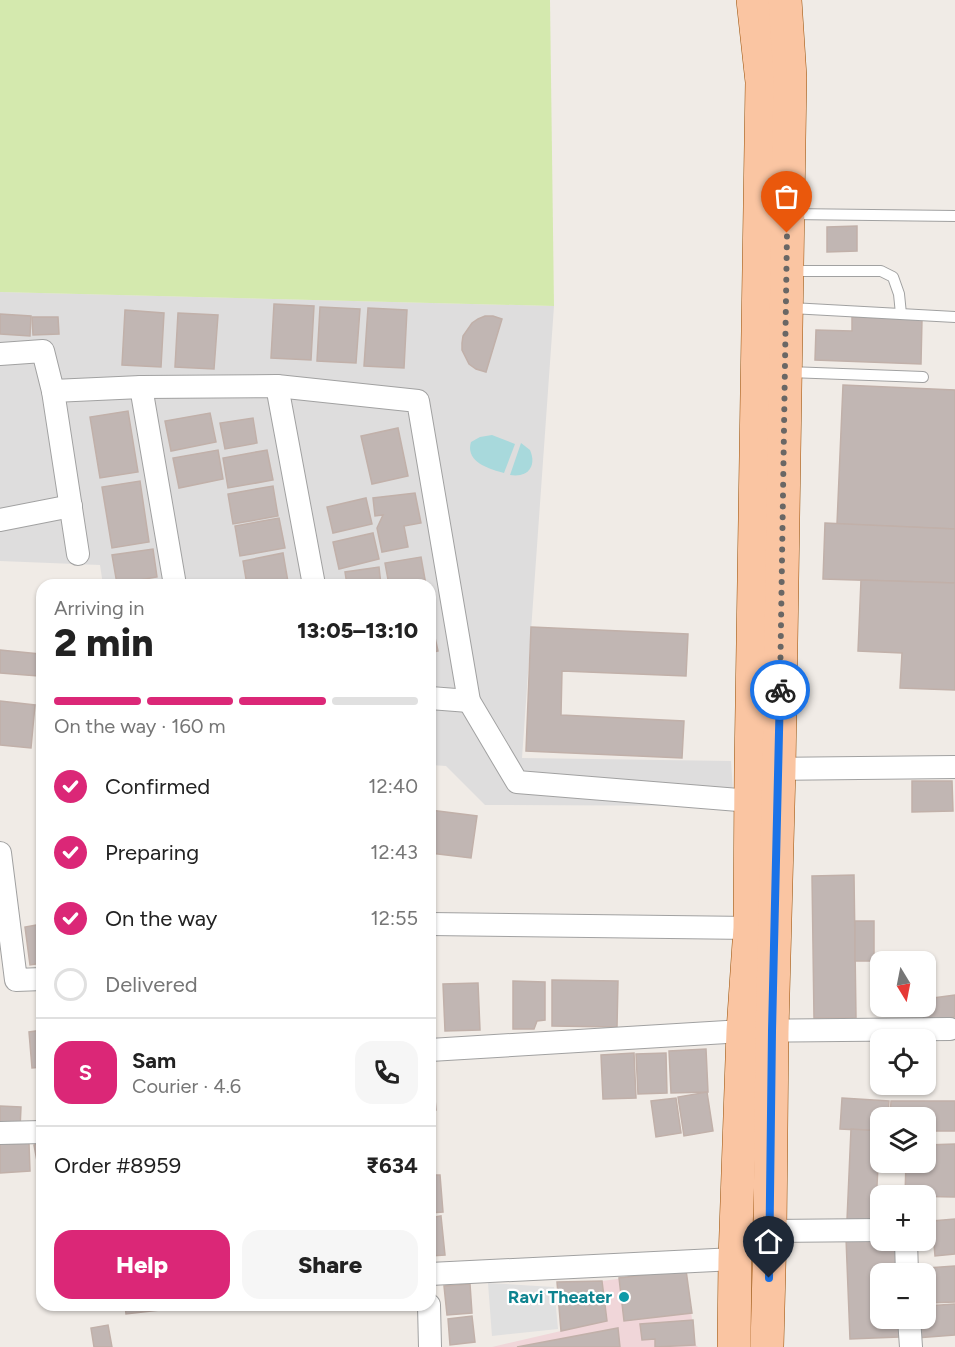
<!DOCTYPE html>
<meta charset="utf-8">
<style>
body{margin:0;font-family:Figtree,sans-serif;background:#f6f6f6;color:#222;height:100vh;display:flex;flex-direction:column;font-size:22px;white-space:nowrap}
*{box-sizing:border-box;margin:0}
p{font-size:20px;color:#767676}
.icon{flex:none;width:33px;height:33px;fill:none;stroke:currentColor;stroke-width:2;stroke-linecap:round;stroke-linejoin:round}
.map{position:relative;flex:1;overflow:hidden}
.side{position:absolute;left:36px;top:579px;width:400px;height:732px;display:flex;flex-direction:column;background:#fff;border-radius:18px;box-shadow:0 2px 4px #0004}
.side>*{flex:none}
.needle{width:39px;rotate:170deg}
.fabs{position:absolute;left:870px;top:951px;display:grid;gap:12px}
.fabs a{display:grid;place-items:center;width:66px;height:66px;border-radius:12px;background:#fff;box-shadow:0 2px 4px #0004;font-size:30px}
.pin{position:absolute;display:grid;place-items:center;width:51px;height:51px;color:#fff;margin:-62px -26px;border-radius:50% 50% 50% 0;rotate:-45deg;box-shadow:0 0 6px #0007}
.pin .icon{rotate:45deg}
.courier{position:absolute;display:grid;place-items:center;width:60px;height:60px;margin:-30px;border:4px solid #1a73e8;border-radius:50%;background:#fff;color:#222;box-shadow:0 2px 8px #0007}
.summary em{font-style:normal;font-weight:800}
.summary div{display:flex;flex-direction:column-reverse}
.summary{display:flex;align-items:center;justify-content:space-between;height:102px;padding:0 18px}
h1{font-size:39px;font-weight:800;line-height:45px}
.bar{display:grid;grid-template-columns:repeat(4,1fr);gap:9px 6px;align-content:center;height:72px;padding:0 18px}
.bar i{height:8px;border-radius:4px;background:#e0e0e0}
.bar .on{background:#db2777}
.bar p{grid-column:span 4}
.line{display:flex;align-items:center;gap:15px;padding:0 18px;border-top:2px solid #e0e0e0}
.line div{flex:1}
.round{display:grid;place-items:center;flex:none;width:63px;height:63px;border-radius:18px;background:#f6f6f6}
ol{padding:0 18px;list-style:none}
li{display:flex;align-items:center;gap:18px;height:66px}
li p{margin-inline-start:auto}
li .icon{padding:6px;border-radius:50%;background:#db2777;color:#fff;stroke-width:4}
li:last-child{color:#767676}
li i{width:33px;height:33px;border:3px solid #e0e0e0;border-radius:50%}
.cta{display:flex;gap:12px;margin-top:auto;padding:12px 18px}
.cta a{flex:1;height:69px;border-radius:18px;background:#db2777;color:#fff;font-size:24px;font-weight:800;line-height:69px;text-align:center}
.cta a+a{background:#f6f6f6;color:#222}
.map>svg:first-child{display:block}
.residential{fill:#dedddd}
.commercial{fill:#f0d6d9}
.grass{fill:#d4e9ae}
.parking{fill:#e0e0e0}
.water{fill:#a8d9dc}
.building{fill:#c1b6b3;stroke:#c1b0a9;stroke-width:1.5}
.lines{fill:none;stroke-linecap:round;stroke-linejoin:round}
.lane-casing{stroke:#a1a1a1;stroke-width:12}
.street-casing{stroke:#a1a1a1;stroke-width:24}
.primary-casing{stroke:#984e04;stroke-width:34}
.lane{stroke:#fff;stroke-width:10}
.street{stroke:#fff;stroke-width:22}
.primary{stroke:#fac5a2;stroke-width:33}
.done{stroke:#696765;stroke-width:6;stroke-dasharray:0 10.8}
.route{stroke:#1a73e8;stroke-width:8}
.culture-dot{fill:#0f9aa8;stroke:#fff;stroke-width:2}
.labels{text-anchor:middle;stroke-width:4.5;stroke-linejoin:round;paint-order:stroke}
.culture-label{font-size:18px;font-weight:bold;fill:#0d838f;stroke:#fff;text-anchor:end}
</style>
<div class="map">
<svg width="955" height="1347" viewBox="0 0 955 1347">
<rect width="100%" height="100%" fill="#f0ebe6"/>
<path class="residential" d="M0 292 554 306 522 758 731 761 734 806 485 805 446 766 431 765 430 585H103L100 565 0 561Z"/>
<path class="commercial" d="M686 1270 695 1344 698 1347H492L561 1331 557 1282 602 1281Z"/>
<path class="grass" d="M0 0H550L554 306 0 292Z"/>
<path class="parking" d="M488 1283 554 1287 558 1329 492 1336Z"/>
<g class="water">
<path d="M492 435 515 444 504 473C489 469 465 462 471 442L480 437Z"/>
<path d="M521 443 530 450C537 466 528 478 510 475Z"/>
</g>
<g class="building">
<path d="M857 226V251L827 252V227Z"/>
<path d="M274 304 314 306 311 360 271 358Z"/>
<path d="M320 307 360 309 356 363 317 361Z"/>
<path d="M368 308 407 310 404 368 364 366Z"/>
<path d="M125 310 164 313 161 367 122 365Z"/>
<path d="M178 313 218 315 214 369 175 367Z"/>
<path d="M0 314 31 316 30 336 0 334Z"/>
<path d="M485 316H493L502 319 486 372 476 369 469 364 462 350V343L463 336 472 323 478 319Z"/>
<path d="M32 317H58L59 334 33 335Z"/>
<path d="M852 317 922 319 921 364 815 360 816 330 852 331Z"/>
<path d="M843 385 955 390V529L837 524Z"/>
<path d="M128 411 138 472 100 478 90 417Z"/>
<path d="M210 413 216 442 171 451 165 421Z"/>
<path d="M253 418 257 443 225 449 220 423Z"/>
<path d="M398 428 408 476 372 484 361 436Z"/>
<path d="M218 450 223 479 179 488 173 458Z"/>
<path d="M267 450 273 480 228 488 223 458Z"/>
<path d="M140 481 149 542 112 548 102 487Z"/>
<path d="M273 486 278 516 233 524 228 494Z"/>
<path d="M415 493 421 523 404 526 408 547 382 552 377 528 383 515 375 516 373 498Z"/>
<path d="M366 498 372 524 333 533 327 507Z"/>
<path d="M279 518 285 548 240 556 235 526Z"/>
<path d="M825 523 955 529V583L823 579Z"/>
<path d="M373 533 379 559 339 569 333 542Z"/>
<path d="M153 549 157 577 117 584 112 555Z"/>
<path d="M283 553 288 582 271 585H247L243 561Z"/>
<path d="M421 557 426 585H389L385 563Z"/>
<path d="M379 567 381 585H347L345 572Z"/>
<path d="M861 580 955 583V690L900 688 902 653 858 651Z"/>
<path d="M430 615 438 651 430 653Z"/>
<path d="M531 627 688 634 686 676 562 671 561 715 684 721 682 758 526 751Z"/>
<path d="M0 650 40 654 38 676 0 673Z"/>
<path d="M0 701 35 705 31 748 0 745Z"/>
<path d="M912 781H952L953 811 912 812Z"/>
<path d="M430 810 477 816 471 858 430 853Z"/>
<path d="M854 875 856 1018H814L812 876Z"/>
<rect x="855" y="921" width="19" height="40"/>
<path d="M42 924V963L30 965 25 927Z"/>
<path d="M552 980 618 981 617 1027 552 1026Z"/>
<path d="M513 981 545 982V1020L537 1021 534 1029H513Z"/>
<path d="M478 983 480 1030 445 1031 443 984Z"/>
<path d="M955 995V1017L924 1022 922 1006H926V999Z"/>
<path d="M42 1030V1067L32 1068 29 1032Z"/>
<path d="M706 1049 708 1092 671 1093 669 1051Z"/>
<path d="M634 1053 636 1098 603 1099 601 1055Z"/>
<path d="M666 1053 667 1093 638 1094 636 1054Z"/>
<path d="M430 1066H432L436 1110H430Z"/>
<path d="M707 1092 713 1131 684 1136 678 1097Z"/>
<path d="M676 1098 681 1133 656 1137 651 1101Z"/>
<path d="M842 1098 889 1101 888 1118H880V1131L840 1129Z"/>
<path d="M891 1101H955V1131H926V1118H890Z"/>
<path d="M0 1106 21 1107 20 1129 0 1127Z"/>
<path d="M851 1129 880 1131 875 1221 847 1220Z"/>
<path d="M29 1143 30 1171 0 1173V1144Z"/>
<path d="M42 1143V1172H39L34 1145Z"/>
<path d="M955 1144V1197L905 1196 906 1162H926V1145Z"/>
<path d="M430 1175H440L443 1212 430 1213Z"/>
<path d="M441 1216 445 1255 430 1256V1218Z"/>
<path d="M955 1219V1254L935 1256 932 1221Z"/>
<path d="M846 1238 896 1240 897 1274H880V1318H898L899 1337 850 1339Z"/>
<path d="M955 1266V1302L926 1303V1274H913V1269Z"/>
<path d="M686 1270 692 1313 624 1321 619 1278Z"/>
<path d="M602 1281 607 1321 561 1331 557 1282Z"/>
<path d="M470 1284 472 1313 447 1315 444 1286Z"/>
<path d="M955 1304V1335L916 1338 915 1318H926V1306Z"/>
<path d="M125 1305H167L168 1309 126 1314Z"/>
<path d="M472 1316 475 1342 450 1345 448 1319Z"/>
<path d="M693 1320 695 1345 655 1347V1339L642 1340 640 1324Z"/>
<path d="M108 1325 112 1347H94L91 1328Z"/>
<path d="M618 1328 620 1347H517Z"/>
</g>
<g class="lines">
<g class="lane-casing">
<g id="lane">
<path d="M790 214 955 216"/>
<path d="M789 271H881L893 277 899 294 901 314"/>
<path d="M791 308 955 317"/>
<path d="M789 372 923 377"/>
</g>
</g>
<g class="street-casing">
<g id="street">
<path d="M0 354 43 351 53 391 78 554"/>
<path d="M277 386 314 585"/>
<path d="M141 387 175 585"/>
<path d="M53 391 141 387 277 386 418 401 469 701 517 782 751 801"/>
<path d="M0 520 71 506"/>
<path d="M430 698 469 701"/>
<path d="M765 769 955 767"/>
<path d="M0 853 16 980 42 979"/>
<path d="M430 924 750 928"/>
<path d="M430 1050 743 1031 950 1029"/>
<path d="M0 1133 42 1132"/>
<path d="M770 1231 880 1230"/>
<path d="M906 1240 907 1274"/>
<path d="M430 1274 735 1259"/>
<path d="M429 1305 430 1347"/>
<path d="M909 1318 911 1347"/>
</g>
</g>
<g class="primary-casing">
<g id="primary">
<path d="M734 1347 735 1259 743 1031 750 928 751 769 762 82 753 0"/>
<path d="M767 1347 770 1231 772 1031 779 769 790 77 785 0"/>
</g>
</g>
<use href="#lane" class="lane"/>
<use href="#street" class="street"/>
<use href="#primary" class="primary"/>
</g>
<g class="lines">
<path class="done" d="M780 690 787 233"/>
<path class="route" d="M769 1278 772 1031 780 690"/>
</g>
<circle class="culture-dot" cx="624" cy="1297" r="6"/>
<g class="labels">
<g class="culture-label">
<text x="612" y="1303">Ravi Theater</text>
</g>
</g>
</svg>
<div class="fabs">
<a><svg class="needle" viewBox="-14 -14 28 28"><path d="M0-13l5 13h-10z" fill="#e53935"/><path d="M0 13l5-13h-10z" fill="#767676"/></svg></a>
<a><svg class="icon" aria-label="locate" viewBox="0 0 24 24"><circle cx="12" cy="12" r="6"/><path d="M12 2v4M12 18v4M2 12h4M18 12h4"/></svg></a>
<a><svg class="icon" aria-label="layers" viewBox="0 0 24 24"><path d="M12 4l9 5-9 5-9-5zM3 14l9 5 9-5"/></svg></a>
<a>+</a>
<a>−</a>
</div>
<div class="pin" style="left:787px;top:233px;background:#ea580c"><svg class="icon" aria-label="bag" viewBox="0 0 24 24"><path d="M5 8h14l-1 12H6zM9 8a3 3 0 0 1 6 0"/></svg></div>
<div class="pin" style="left:769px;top:1278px;background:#1f2937"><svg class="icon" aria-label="home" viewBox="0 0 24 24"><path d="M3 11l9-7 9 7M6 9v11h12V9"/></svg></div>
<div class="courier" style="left:780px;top:690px"><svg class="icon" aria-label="bike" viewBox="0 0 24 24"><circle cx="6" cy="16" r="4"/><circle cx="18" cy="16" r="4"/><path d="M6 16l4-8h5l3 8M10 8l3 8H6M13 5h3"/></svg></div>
<section class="side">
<div class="summary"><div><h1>2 min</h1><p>Arriving in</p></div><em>13:05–13:10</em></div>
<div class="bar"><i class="on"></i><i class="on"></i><i class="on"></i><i></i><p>On the way · 160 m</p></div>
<ol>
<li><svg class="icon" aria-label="check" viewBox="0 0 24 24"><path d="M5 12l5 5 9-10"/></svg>Confirmed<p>12:40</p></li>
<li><svg class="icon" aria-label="check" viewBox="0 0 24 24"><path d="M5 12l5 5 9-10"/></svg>Preparing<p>12:43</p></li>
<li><svg class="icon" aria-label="check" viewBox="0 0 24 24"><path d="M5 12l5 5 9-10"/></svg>On the way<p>12:55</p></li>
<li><i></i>Delivered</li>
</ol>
<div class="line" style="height:108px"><b class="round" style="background:#db2777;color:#fff">S</b><div><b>Sam</b><p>Courier · 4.6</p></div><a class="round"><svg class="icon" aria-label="phone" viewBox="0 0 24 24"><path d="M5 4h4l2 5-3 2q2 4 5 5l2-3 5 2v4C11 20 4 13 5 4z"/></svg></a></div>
<div class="line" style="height:78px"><div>Order #8959</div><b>₹634</b></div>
<div class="cta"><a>Help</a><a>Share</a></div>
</section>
</div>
